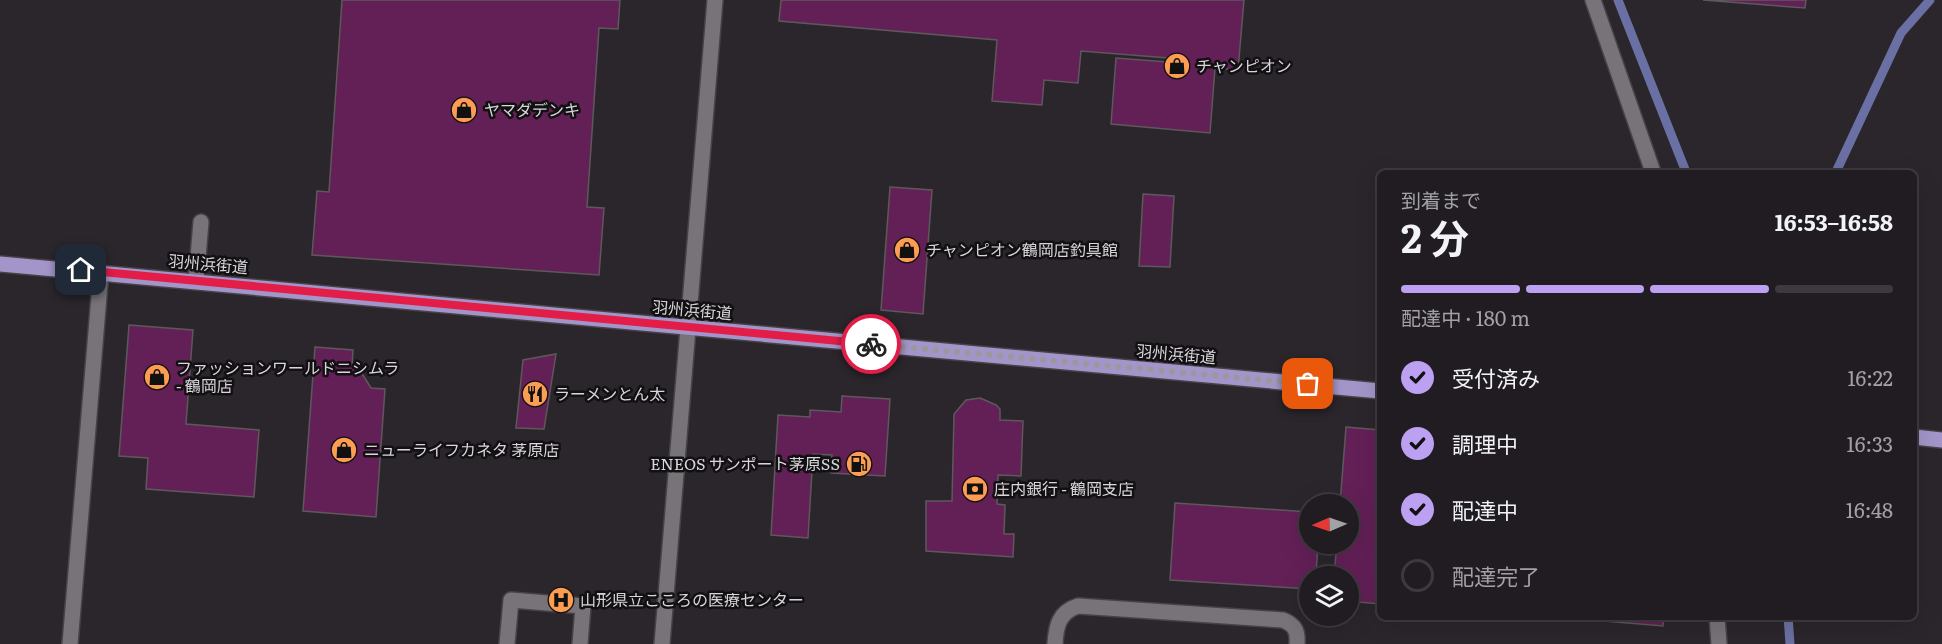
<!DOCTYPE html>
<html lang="ja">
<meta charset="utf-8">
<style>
body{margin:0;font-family:Literata,"Noto Sans JP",serif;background:#2d292e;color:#f1f3f6;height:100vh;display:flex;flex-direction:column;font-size:22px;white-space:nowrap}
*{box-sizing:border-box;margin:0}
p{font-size:20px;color:#a2a1a5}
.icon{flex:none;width:33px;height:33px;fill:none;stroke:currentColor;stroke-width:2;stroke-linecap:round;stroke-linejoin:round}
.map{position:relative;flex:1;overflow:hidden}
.details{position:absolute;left:1377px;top:170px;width:540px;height:450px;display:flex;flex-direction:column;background:#201c21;border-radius:9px;box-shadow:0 6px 24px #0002,0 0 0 2px #3d3a3f}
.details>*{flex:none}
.needle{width:39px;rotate:268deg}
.tools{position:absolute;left:1299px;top:494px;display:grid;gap:12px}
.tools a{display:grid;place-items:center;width:60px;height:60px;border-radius:50%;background:#201c21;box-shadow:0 6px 24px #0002,0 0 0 2px #3d3a3f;font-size:30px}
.pin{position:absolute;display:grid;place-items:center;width:51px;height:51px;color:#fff;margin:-26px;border-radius:12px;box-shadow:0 3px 9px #0006}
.courier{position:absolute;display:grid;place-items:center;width:60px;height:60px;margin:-30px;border:4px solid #e11d48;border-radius:50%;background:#fff;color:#222;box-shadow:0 2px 8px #0007}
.summary em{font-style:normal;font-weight:700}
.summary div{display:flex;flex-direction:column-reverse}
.summary{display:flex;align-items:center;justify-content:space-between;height:102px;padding:0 24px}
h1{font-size:39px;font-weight:700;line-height:45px}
.bar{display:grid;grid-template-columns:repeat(4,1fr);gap:9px 6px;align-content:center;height:72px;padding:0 24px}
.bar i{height:8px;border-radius:4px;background:#3d3a3f}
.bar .selected{background:#bca0f2}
.bar p{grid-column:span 4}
ol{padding:0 24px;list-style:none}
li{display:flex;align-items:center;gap:18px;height:66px}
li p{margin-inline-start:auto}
li .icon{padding:6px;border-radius:50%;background:#bca0f2;color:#111;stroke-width:4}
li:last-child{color:#a2a1a5}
li i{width:33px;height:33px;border:3px solid #3d3a3f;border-radius:50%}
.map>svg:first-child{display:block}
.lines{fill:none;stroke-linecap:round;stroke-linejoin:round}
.stream{stroke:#6a70a3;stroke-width:9}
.building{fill:#632057;stroke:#5e585c;stroke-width:1.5}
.minor-casing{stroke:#464347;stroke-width:18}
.major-casing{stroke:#464347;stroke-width:18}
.minor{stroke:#777379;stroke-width:15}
.major{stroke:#a395c9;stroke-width:15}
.done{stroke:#9b989d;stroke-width:6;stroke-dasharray:0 10.8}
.route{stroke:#e11d48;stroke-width:8}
.labels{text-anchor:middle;stroke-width:5;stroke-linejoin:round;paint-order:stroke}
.poi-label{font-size:16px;fill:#d8d6da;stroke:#121012;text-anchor:start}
.street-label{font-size:16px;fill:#d8d6da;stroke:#121012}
</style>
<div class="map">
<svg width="1942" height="644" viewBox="0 0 1942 644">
<rect width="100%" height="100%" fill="#2a262c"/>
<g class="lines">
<g class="stream">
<path d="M1618 0 1686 172"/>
<path d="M1836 172 1901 33 1930 0"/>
<path d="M1788 616 1790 644"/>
</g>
</g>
<g class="building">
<path d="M342 0H620L618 29 599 28 587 207 604 208 599 275 312 255 317 191 329 192Z"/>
<path d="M781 0H1244L1238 70 1215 68 1210 133 1111 124 1116 58 1181 63V59L1081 51 1078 83 1044 80 1042 105 992 101 997 40 779 21Z"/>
<path d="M1703 0H1806L1805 8Z"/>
<path d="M890 187 932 190 923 314 881 310Z"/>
<path d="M1143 194 1174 196 1170 267 1139 266Z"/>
<path d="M129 325 193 330 186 424 259 430 254 497 146 489 148 458 119 456Z"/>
<path d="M315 347 353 350 352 367H358L371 388 385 389 376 517 303 511Z"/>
<path d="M556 354 544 429 516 428 523 360Z"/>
<path d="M842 396 890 399 885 476 831 473 832 455 813 454 808 538 771 535 778 415 810 417V410L841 412Z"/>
<path d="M980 398 996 405 1000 409V420L1023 421 1021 476 998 475 997 504 1005 505 1004 534H1014L1013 557 926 551V501H952L954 414 966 400Z"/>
<path d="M1346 427 1380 430V604L1348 601V576H1334L1337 543H1348V504H1340Z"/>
<path d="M1175 503 1310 512V543H1318L1316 576H1310V589L1170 580Z"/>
<path d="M1544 616H1664L1663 626Z"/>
</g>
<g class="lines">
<g class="minor-casing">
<g id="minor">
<path d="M1593 0 1653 172"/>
<path d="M196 281 201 222"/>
<path d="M1717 616 1719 644"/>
<path d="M70 644 101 272"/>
<path d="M507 644 511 600 583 606 580 644"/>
<path d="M662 644 715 0"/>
<path d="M1055 644C1056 626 1059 612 1078 606L1283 620C1295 625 1298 631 1297 644"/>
</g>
</g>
<g class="major-casing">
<g id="major">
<path d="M0 264 1380 391"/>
<path d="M1914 437 1942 440"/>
</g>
</g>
<use href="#minor" class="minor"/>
<use href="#major" class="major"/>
</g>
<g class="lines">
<path class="done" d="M871 344 1308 384"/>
<path class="route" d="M81 270 871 344"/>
</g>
<defs>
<g id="shop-disc" transform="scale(1.35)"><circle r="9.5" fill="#fc9d53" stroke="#121012"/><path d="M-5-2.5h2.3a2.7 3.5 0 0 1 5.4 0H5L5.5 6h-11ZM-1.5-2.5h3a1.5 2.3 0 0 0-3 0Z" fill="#111"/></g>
<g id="restaurant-disc" transform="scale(1.35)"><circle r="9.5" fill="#fc9d53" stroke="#121012"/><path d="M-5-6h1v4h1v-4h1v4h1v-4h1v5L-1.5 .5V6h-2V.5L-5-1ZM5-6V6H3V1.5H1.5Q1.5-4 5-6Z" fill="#111"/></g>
<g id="fuel-disc" transform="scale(1.35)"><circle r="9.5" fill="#fc9d53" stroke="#121012"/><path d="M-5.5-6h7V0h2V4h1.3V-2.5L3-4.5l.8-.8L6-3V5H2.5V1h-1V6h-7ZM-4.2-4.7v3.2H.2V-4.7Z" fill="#111"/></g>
<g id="bank-disc" transform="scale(1.35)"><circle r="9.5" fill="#fc9d53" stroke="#121012"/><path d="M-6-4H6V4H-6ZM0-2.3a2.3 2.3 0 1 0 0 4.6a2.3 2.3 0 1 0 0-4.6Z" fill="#111"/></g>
<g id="hospital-disc" transform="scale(1.35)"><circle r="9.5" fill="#fc9d53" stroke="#121012"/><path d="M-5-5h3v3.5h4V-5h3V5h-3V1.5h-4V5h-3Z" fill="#111"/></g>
</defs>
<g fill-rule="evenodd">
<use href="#shop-disc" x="1177" y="66"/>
<use href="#shop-disc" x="464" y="110"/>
<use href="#shop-disc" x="907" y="250"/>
<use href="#shop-disc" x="157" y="377"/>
<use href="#restaurant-disc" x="535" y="394"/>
<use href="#shop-disc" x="344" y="450"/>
<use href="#fuel-disc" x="859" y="464"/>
<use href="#bank-disc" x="975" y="489"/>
<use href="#hospital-disc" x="561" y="600"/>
</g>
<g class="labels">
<g class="poi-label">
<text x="1196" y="72">チャンピオン</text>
<text x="484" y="116">ヤマダデンキ</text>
<text x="926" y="256">チャンピオン鶴岡店釣具館</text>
<text x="176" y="374">ファッションワールドニシムラ<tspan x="176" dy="18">- 鶴岡店</tspan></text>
<text x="554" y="400">ラーメンとん太</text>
<text x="364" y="456">ニューライフカネタ 茅原店</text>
<text x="840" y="470" text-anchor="end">ENEOS サンポート茅原SS</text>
<text x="994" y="495">庄内銀行 - 鶴岡支店</text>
<text x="580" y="606">山形県立こころの医療センター</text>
</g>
<g class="street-label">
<text transform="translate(208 264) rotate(5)" y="6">羽州浜街道</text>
<text transform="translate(692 310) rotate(5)" y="6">羽州浜街道</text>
<text transform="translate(1176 354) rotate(5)" y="6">羽州浜街道</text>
</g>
</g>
</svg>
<div class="tools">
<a><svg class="needle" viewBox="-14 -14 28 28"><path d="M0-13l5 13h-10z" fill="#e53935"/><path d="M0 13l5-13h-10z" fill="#a2a1a5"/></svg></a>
<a><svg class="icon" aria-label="layers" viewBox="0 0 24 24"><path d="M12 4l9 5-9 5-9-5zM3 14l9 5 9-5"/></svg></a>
</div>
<div class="pin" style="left:1308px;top:384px;background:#ea580c"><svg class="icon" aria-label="bag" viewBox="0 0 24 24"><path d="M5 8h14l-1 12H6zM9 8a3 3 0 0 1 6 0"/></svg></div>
<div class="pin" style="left:81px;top:270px;background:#1f2937"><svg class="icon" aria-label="home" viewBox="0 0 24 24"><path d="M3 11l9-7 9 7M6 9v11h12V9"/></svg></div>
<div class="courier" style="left:871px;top:344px"><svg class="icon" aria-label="bike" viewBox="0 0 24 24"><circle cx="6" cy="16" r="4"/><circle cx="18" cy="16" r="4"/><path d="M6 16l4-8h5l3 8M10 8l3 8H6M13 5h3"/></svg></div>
<section class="details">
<div class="summary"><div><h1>2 分</h1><p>到着まで</p></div><em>16:53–16:58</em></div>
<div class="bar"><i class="selected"></i><i class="selected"></i><i class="selected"></i><i></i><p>配達中 · 180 m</p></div>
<ol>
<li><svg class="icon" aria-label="check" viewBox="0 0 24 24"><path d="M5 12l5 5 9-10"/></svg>受付済み<p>16:22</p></li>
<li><svg class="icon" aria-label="check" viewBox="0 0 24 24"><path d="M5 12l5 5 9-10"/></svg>調理中<p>16:33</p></li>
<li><svg class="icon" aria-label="check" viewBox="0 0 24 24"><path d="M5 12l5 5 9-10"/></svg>配達中<p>16:48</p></li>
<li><i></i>配達完了</li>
</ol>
</section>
</div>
